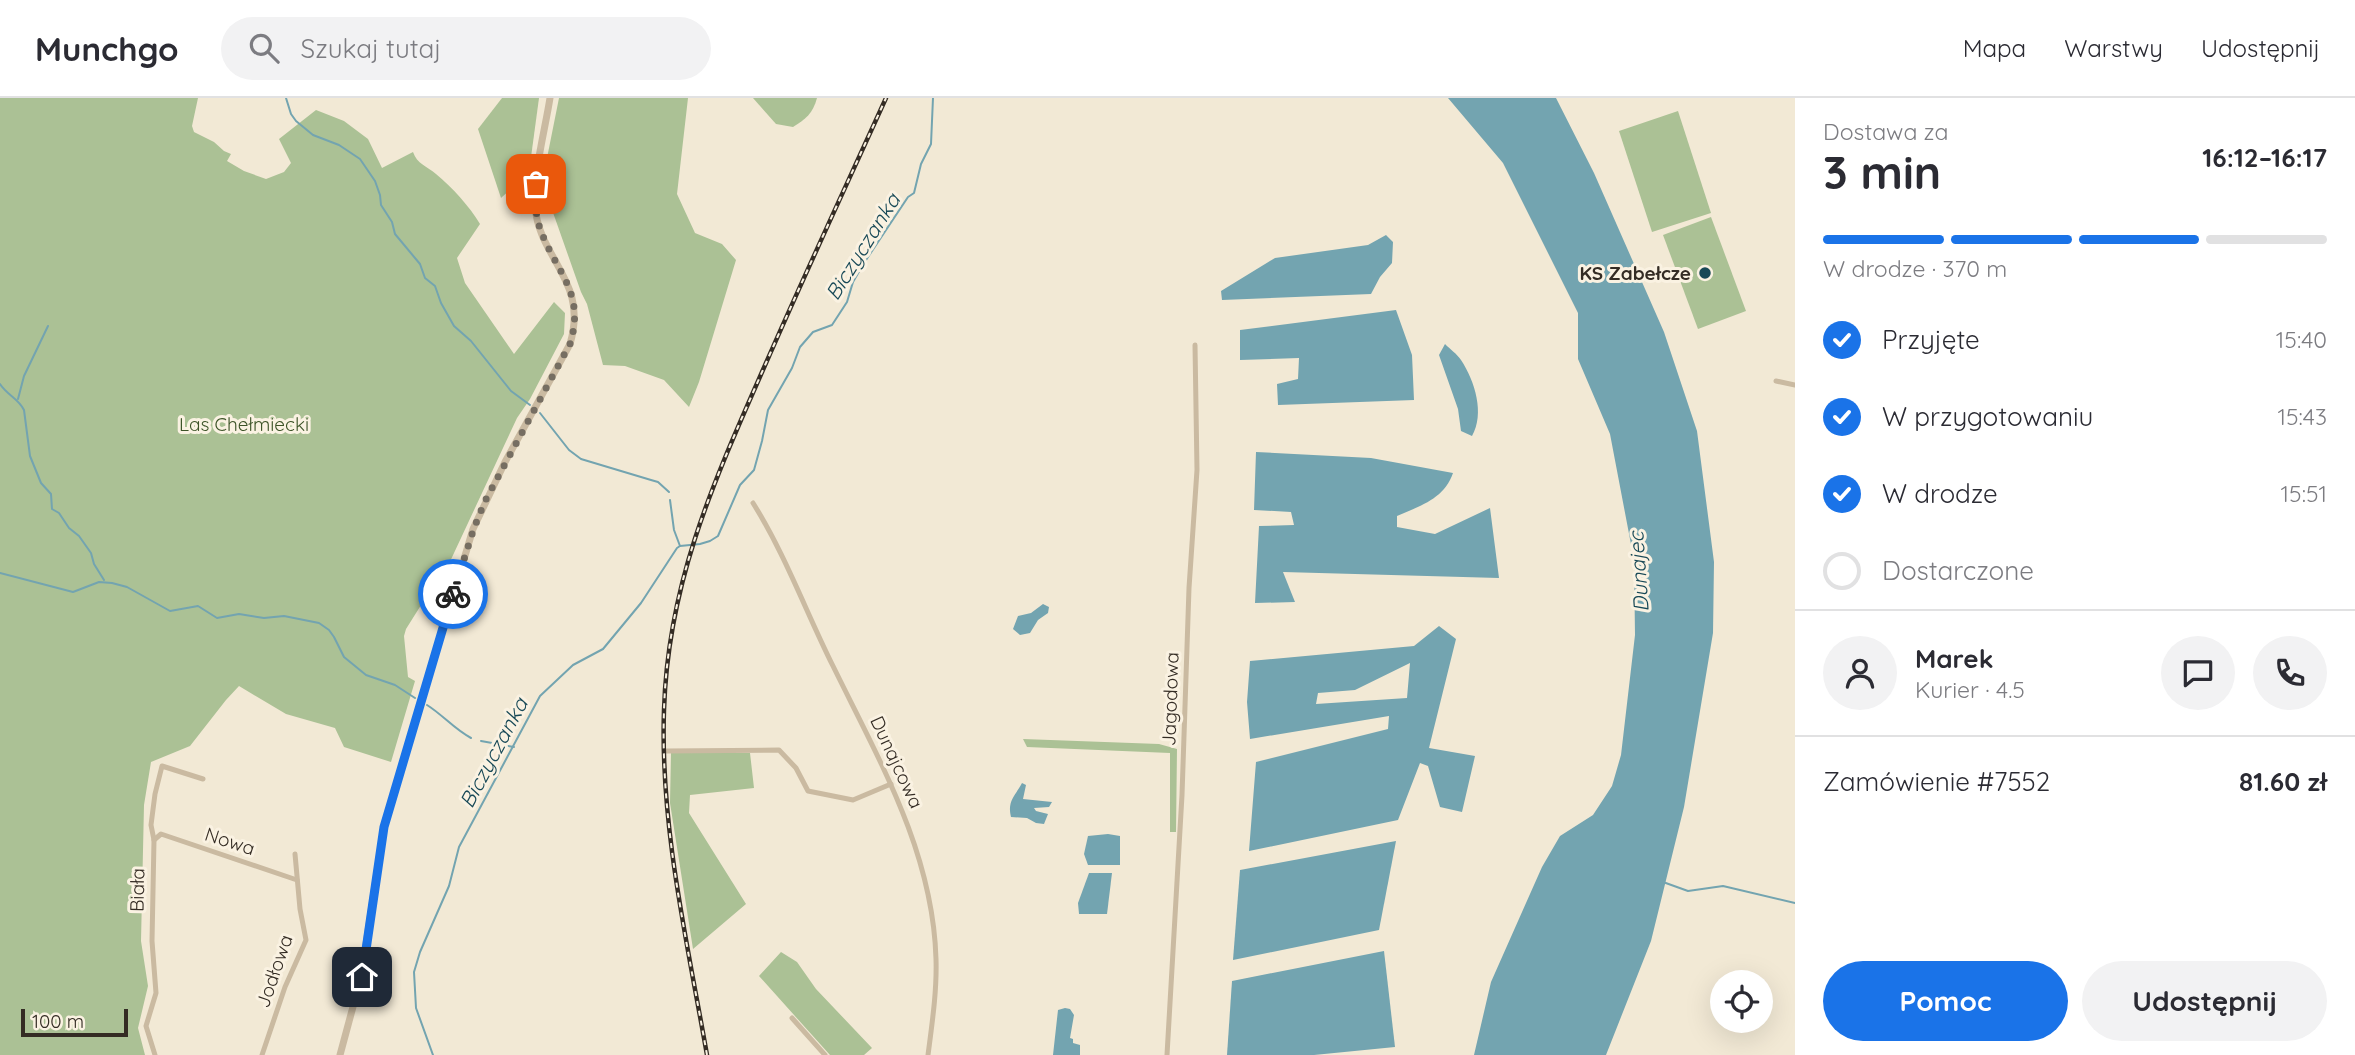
<!DOCTYPE html>
<html lang="pl">
<meta charset="utf-8">
<style>
body{margin:0;font-family:Quicksand,sans-serif;background:#f2f2f3;color:#2b2b33;height:100vh;display:flex;flex-direction:column;font-size:26px;white-space:nowrap}
*{box-sizing:border-box;margin:0}
p{font-size:23px;color:#7c7c81}
.icon{flex:none;width:38px;height:38px;fill:none;stroke:currentColor;stroke-width:2;stroke-linecap:round;stroke-linejoin:round}
.map{position:relative;flex:1;overflow:hidden}
.drawer{display:flex;flex-direction:column;background:#fff;width:560px}
.drawer>*{flex:none}
.fabs{position:absolute;left:1710px;top:872px;display:grid;gap:14px}
.fabs a{display:grid;place-items:center;width:63px;height:63px;border-radius:50%;background:#fff;box-shadow:0 7px 28px #0002;font-size:35px}
.scale{position:absolute;left:21px;bottom:18px;width:107px;box-sizing:border-box;padding-left:7px;border:4px solid #342c24;border-top:0;font-size:19px;line-height:24px;white-space:nowrap;color:#342c24;-webkit-text-stroke:5px #faf2e2;paint-order:stroke}
.pin{position:absolute;display:grid;place-items:center;width:60px;height:60px;color:#fff;margin:-30px;border-radius:14px;box-shadow:0 4px 10px #0006}
.courier{position:absolute;display:grid;place-items:center;width:70px;height:70px;margin:-35px;border:5px solid #1a73e8;border-radius:50%;background:#fff;color:#222;box-shadow:0 2px 9px #0007}
.overview em{font-style:normal;font-weight:800}
.overview div{display:flex;flex-direction:column-reverse}
.overview{display:flex;align-items:center;justify-content:space-between;height:119px;padding:0 28px}
h1{font-size:46px;font-weight:800;line-height:52px}
.bar{display:grid;grid-template-columns:repeat(4,1fr);gap:10px 7px;align-content:center;height:84px;padding:0 28px}
.bar i{height:9px;border-radius:5px;background:#e1e1e2}
.bar .selected{background:#1a73e8}
.bar p{grid-column:span 4}
.line{display:flex;align-items:center;gap:18px;padding:0 28px;border-top:2px solid #e1e1e2}
.line div{flex:1}
.round{display:grid;place-items:center;flex:none;width:74px;height:74px;border-radius:37px;background:#f2f2f3}
ol{padding:0 28px;list-style:none}
li{display:flex;align-items:center;gap:21px;height:77px}
li p{margin-inline-start:auto}
li .icon{padding:7px;border-radius:50%;background:#1a73e8;color:#fff;stroke-width:4}
li:last-child{color:#7c7c81}
li i{width:38px;height:38px;border:4px solid #e1e1e2;border-radius:50%}
.action{display:flex;gap:14px;margin-top:auto;padding:14px 28px}
.action a{flex:1;height:80px;border-radius:42px;background:#1a73e8;color:#fff;font-size:28px;font-weight:800;line-height:80px;text-align:center}
.action a+a{background:#f2f2f3;color:#2b2b33}
header{display:flex;align-items:center;gap:42px;box-sizing:border-box;height:98px;padding:0 35px;background:#fff;border-bottom:2px solid #e1e1e2}
header strong{font-size:33px}
nav{display:flex;gap:38px;margin-inline-start:auto;font-size:24px}
.search{width:490px;height:63px;background:#f2f2f3;display:flex;align-items:center;gap:18px;box-sizing:border-box;padding:0 24px;border-radius:38px;color:#7c7c81;font-size:26px}
main{display:flex;flex:1;min-height:0}
.map>svg:first-child{display:block}
.green{fill:#abc195}
.water{fill:#73a4b0;fill-rule:evenodd}
.lines{fill:none;stroke-linecap:round;stroke-linejoin:round}
.stream{stroke:#73a4b0;stroke-width:2}
.minor{stroke:#cabaa1;stroke-width:5}
.tertiary{stroke:#cabaa1;stroke-width:7}
.rail-casing{stroke:#342c24;stroke-width:4.5}
.rail{stroke:#faf2e2;stroke-width:2;stroke-dasharray:5;stroke-linecap:butt}
.done{stroke:#766e62;stroke-width:7;stroke-dasharray:0 12.6}
.route{stroke:#1a73e8;stroke-width:9}
.poi-dot{fill:#184957;stroke:#faf2e2;stroke-width:2.5}
.labels{text-anchor:middle;stroke-width:6;stroke-linejoin:round;paint-order:stroke}
.poi-label{font-size:19px;font-weight:bold;fill:#342c24;stroke:#faf2e2;text-anchor:end}
.park-label{font-size:19px;fill:#3c5327;stroke:#faf2e2}
.street-label{font-size:19px;fill:#342c24;stroke:#faf2e2}
.water-label{font-size:21px;font-style:italic;fill:#184957;stroke:#faf2e2}
</style>
<header>
<strong>Munchgo</strong>
<div class="search"><svg class="icon" aria-label="search" viewBox="0 0 24 24"><circle cx="10" cy="10" r="6"/><path d="M15 15l6 6"/></svg>Szukaj tutaj</div>
<nav><a>Mapa</a><a>Warstwy</a><a>Udostępnij</a></nav>
</header>
<main>
<div class="map">
<svg width="1795" height="957" viewBox="0 0 1795 957">
<rect width="100%" height="100%" fill="#f2e9d5"/>
<g class="green">
<path d="M0 0H198L192 28 194 34 214 44 224 53 231 56 227 63 244 73 266 81 284 74 291 65 279 41 316 12 344 23 368 41 382 70 413 54C417 66 427 68 436 76 452 89 470 109 480 126L457 160 465 185 514 256 554 204 565 215 564 236 530 301 517 320 447 470 444 485 437 496H428L406 531 404 538 408 579 415 583 391 664 344 649 335 630 286 616 239 588 226 602 190 648 151 664 144 707 141 843 148 888 138 930 145 957H0Z"/>
<path d="M502 0H539L529 74 501 100 478 31Z"/>
<path d="M559 0H688L677 96 695 135 722 146 736 162 699 284 689 309 664 282 625 268 603 267 587 206 581 194 550 106 545 70Z"/>
<path d="M753 0H817C813 15 806 21 793 29L776 26Z"/>
<path d="M1678 13 1711 115 1652 134 1619 33Z"/>
<path d="M1711 119 1746 213 1698 231 1663 137Z"/>
<path d="M1023 641 1159 646 1177 651 1176 734H1170V655L1027 649Z"/>
<path d="M671 655H750L754 690 690 697 689 715 746 806 693 851 670 705Z"/>
<path d="M781 854 797 864 816 891 872 950 864 957H830L759 878Z"/>
</g>
<g class="water">
<path d="M1448 0H1556L1594 75 1664 234 1697 333 1714 464 1713 535 1684 709 1651 843 1606 957H1474L1491 884 1542 769 1560 738 1593 717 1612 688 1621 657 1635 537 1634 462 1610 336 1578 261V215L1503 65Z"/>
<path d="M1386 137 1393 144 1392 165 1380 179 1371 196 1222 202 1221 193 1275 160 1368 147Z"/>
<path d="M1396 212 1412 257 1414 302 1278 307 1277 286 1298 281 1299 260 1240 262V232Z"/>
<path d="M1445 246C1450 251 1457 256 1461 262 1475 283 1485 316 1472 338L1461 333 1458 311 1439 257Z"/>
<path d="M1256 354 1371 360 1453 375C1444 401 1420 408 1397 418V429L1435 436 1490 410 1499 480 1283 474 1295 504 1255 505 1259 428 1294 427 1291 414 1254 412Z"/>
<path d="M1043 506 1049 509 1048 515 1038 522 1030 535 1020 537 1013 531 1018 518 1031 515Z"/>
<path d="M1439 528 1456 541 1429 650 1475 658 1462 714 1440 709 1428 668 1420 665 1398 722 1249 753 1256 664 1388 631 1389 618 1250 641 1247 604 1250 563 1414 548ZM1410 565 1407 600 1316 606 1318 595 1355 592Z"/>
<path d="M1022 685 1026 687 1023 701 1052 704 1049 709 1034 710 1036 713 1048 716 1044 726 1036 725 1027 720 1011 719C1007 703 1015 698 1022 685Z"/>
<path d="M1108 736 1120 738V767H1088L1084 756 1088 738Z"/>
<path d="M1396 743 1379 832 1233 862 1240 772Z"/>
<path d="M1089 775H1112L1107 816H1079L1078 805Z"/>
<path d="M1384 853 1395 949 1314 957H1227L1232 883Z"/>
<path d="M1065 910 1070 911 1074 917 1070 940 1073 941V945L1080 947V957H1053L1058 912Z"/>
</g>
<g class="lines">
<g class="stream">
<path d="M286 0 291 16 296 23 313 37 339 47 360 61 375 83 380 97 381 107 392 124 395 136 420 166 425 180 435 188 441 205 454 228 471 243 511 293 530 307"/>
<path d="M0 286C7 297 19 301 24 312L30 358 41 385 51 396 52 411 59 415 69 430 79 438 91 455 94 466 104 482"/>
<path d="M18 301 24 278 48 228"/>
<path d="M540 315 569 352 581 361 651 382 658 384 669 394"/>
<path d="M670 402 674 432 680 448"/>
<path d="M0 475 73 494 99 484 112 485 127 489 170 513 198 508 217 520 239 516 264 520 284 518 319 525 329 532 334 539 344 559 366 577 395 587 415 600"/>
<path d="M427 607C443 617 454 631 471 640"/>
<path d="M481 643 514 649"/>
<path d="M1663 784 1688 793 1723 788 1795 805"/>
<path d="M433 957 416 910 414 874 420 854 449 788 459 749 540 598 573 567 603 551 641 505 677 450 680 448 700 446 710 443 718 438 740 387 754 372 762 343 768 312 792 270 800 249 813 234 832 227 847 204 853 184 864 165 908 99 914 95 921 66 931 46 933 0"/>
</g>
<g class="minor">
<path d="M1776 283 1795 287"/>
<path d="M753 405C785 456 806 514 833 568 879 662 933 754 936 861 937 893 932 926 928 957"/>
<path d="M666 653 779 652 796 670 808 693 853 702 891 686"/>
<path d="M154 742 161 736 297 782"/>
<path d="M792 920 825 957"/>
<path d="M155 957 146 928 156 895 152 843 154 742 151 727 155 696 162 668 203 681"/>
<path d="M262 957 285 889 306 842 300 811 295 756"/>
<path d="M1167 957 1182 697 1189 490 1197 372 1195 247"/>
</g>
<path class="tertiary" d="M340 957 361 879 384 728 473 431 505 364 570 246C589 182 539 162 535 108 533 76 545 32 550 0"/>
<g class="rail-casing">
<path id="rail" d="M707 957C687 843 660 728 664 612 668 482 715 381 766 265 805 176 846 88 886 0"/>
</g>
<use href="#rail" class="rail"/>
</g>
<g class="lines">
<path class="done" d="M453 496 474 430 485 403 570 246C587 191 552 172 538 124 535 111 536 99 536 86"/>
<path class="route" d="M362 879 384 729 453 496"/>
</g>
<circle class="poi-dot" cx="1705" cy="175" r="7"/>
<g class="labels">
<g class="poi-label">
<text x="1691" y="182">KS Zabełcze</text>
</g>
<g class="park-label">
<text x="244" y="333">Las Chełmiecki</text>
</g>
<g class="street-label">
<text transform="translate(1170 601) rotate(-88)" y="7">Jagodowa</text>
<text transform="translate(897 664) rotate(65)" y="7">Dunajcowa</text>
<text transform="translate(230 743) rotate(18)" y="7">Nowa</text>
<text transform="translate(137 792) rotate(-89)" y="7">Biała</text>
<text transform="translate(274 873) rotate(-71)" y="7">Jodłowa</text>
</g>
<g class="water-label">
<text transform="translate(863 149) rotate(-58)" y="7">Biczyczanka</text>
<text transform="translate(1639 474) rotate(-94)" y="7">Dunajec</text>
<text transform="translate(494 655) rotate(-62)" y="7">Biczyczanka</text>
</g>
</g>
</svg>
<div class="fabs">
<a><svg class="icon" aria-label="locate" viewBox="0 0 24 24"><circle cx="12" cy="12" r="6"/><path d="M12 2v4M12 18v4M2 12h4M18 12h4"/></svg></a>
</div>
<div class="scale">100 m</div>
<div class="pin" style="left:536px;top:86px;background:#ea580c"><svg class="icon" aria-label="bag" viewBox="0 0 24 24"><path d="M5 8h14l-1 12H6zM9 8a3 3 0 0 1 6 0"/></svg></div>
<div class="pin" style="left:362px;top:879px;background:#1f2937"><svg class="icon" aria-label="home" viewBox="0 0 24 24"><path d="M3 11l9-7 9 7M6 9v11h12V9"/></svg></div>
<div class="courier" style="left:453px;top:496px"><svg class="icon" aria-label="bike" viewBox="0 0 24 24"><circle cx="6" cy="16" r="4"/><circle cx="18" cy="16" r="4"/><path d="M6 16l4-8h5l3 8M10 8l3 8H6M13 5h3"/></svg></div>
</div>
<section class="drawer">
<div class="overview"><div><h1>3 min</h1><p>Dostawa za</p></div><em>16:12–16:17</em></div>
<div class="bar"><i class="selected"></i><i class="selected"></i><i class="selected"></i><i></i><p>W drodze · 370 m</p></div>
<ol>
<li><svg class="icon" aria-label="check" viewBox="0 0 24 24"><path d="M5 12l5 5 9-10"/></svg>Przyjęte<p>15:40</p></li>
<li><svg class="icon" aria-label="check" viewBox="0 0 24 24"><path d="M5 12l5 5 9-10"/></svg>W przygotowaniu<p>15:43</p></li>
<li><svg class="icon" aria-label="check" viewBox="0 0 24 24"><path d="M5 12l5 5 9-10"/></svg>W drodze<p>15:51</p></li>
<li><i></i>Dostarczone</li>
</ol>
<div class="line" style="height:126px"><a class="round"><svg class="icon" aria-label="person" viewBox="0 0 24 24"><circle cx="12" cy="8" r="4"/><path d="M4 21q1-7 8-7t8 7"/></svg></a><div><b>Marek</b><p>Kurier · 4.5</p></div><a class="round"><svg class="icon" aria-label="chat" viewBox="0 0 24 24"><path d="M4 5h16v11H9l-5 4z"/></svg></a><a class="round"><svg class="icon" aria-label="phone" viewBox="0 0 24 24"><path d="M5 4h4l2 5-3 2q2 4 5 5l2-3 5 2v4C11 20 4 13 5 4z"/></svg></a></div>
<div class="line" style="height:91px"><div>Zamówienie #7552</div><b>81.60 zł</b></div>
<div class="action"><a>Pomoc</a><a>Udostępnij</a></div>
</section>
</main>
